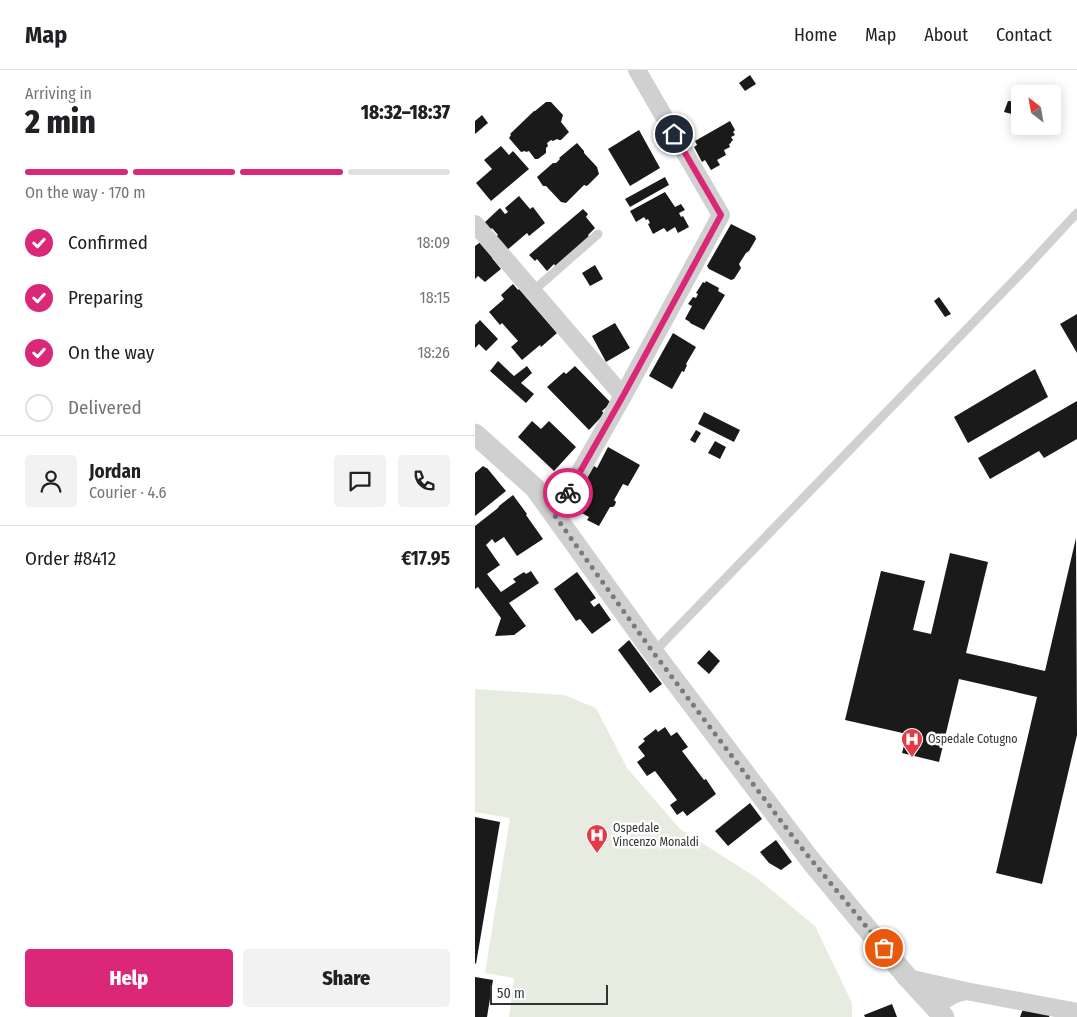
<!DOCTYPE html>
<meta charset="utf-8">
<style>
body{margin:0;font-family:"Fira Sans Condensed",sans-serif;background:#f2f2f2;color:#202124;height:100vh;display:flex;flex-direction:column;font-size:19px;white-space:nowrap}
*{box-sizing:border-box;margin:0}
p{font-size:16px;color:#757577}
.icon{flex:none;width:28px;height:28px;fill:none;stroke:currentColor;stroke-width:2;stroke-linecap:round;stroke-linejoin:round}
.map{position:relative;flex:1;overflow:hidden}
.details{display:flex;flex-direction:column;background:#fff;width:475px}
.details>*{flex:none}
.needle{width:32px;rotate:329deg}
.controls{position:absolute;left:536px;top:15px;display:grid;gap:10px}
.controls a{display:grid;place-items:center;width:50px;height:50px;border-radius:5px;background:#fff;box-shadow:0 2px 12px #0003;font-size:25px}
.scale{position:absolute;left:15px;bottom:12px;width:118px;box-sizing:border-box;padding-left:5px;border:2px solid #333;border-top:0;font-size:14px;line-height:18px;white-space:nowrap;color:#333;-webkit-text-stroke:4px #fff;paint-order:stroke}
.pin{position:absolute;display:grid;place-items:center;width:42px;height:42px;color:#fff;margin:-21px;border:2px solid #fff;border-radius:50%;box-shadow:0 1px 5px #0007}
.courier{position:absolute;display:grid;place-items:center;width:50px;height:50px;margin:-25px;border:4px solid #db2777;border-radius:50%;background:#fff;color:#222;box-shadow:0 1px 6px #0007}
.headline em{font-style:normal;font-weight:800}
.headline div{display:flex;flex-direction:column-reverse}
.headline{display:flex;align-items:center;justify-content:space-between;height:85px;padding:0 25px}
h1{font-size:32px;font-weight:800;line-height:38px}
.bar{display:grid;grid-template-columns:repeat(4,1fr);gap:8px 5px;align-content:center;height:60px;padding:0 25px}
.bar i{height:6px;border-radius:4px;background:#e0e0e0}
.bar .selected{background:#db2777}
.bar p{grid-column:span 4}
.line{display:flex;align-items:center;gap:12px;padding:0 25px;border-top:1px solid #e0e0e0}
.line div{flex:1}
.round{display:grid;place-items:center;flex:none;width:52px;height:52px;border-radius:5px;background:#f2f2f2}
ol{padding:0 25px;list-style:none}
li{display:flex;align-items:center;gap:15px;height:55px}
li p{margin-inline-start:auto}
li .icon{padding:5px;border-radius:50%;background:#db2777;color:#fff;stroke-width:4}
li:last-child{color:#757577}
li i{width:28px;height:28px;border:2px solid #e0e0e0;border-radius:50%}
.action{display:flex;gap:10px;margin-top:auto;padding:10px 25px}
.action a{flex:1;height:58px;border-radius:5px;background:#db2777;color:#fff;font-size:20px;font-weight:800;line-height:58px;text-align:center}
.action a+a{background:#f2f2f2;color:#202124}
header{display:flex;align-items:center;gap:30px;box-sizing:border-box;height:70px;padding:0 25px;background:#fff;border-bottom:1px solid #e0e0e0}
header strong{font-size:24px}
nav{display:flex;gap:28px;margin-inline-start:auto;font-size:18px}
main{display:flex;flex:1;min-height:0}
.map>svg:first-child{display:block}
.green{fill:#e6ecdf}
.building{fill:#1a1a1a}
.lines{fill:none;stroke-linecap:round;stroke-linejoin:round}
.service{stroke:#d0d0d0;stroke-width:9}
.minor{stroke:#d0d0d0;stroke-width:18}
.tertiary{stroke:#d0d0d0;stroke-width:21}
.done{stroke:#7a7a7a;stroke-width:5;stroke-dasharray:0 9}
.route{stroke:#db2777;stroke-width:6}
.labels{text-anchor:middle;stroke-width:5;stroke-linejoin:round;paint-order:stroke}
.poi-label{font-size:12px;fill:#333;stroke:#fff;text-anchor:start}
</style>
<header>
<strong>Map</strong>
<nav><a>Home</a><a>Map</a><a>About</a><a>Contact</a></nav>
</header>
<main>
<section class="details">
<div class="headline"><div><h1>2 min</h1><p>Arriving in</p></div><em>18:32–18:37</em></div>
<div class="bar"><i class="selected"></i><i class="selected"></i><i class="selected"></i><i></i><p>On the way · 170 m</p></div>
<ol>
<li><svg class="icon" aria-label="check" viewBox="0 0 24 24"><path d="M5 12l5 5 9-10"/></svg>Confirmed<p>18:09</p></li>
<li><svg class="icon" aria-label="check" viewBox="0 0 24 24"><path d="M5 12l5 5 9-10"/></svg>Preparing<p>18:15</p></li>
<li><svg class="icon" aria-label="check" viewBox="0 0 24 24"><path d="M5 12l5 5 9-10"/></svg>On the way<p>18:26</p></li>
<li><i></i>Delivered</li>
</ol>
<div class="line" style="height:90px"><a class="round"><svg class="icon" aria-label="person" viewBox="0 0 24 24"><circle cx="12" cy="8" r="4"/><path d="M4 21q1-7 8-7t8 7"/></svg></a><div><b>Jordan</b><p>Courier · 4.6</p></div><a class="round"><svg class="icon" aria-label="chat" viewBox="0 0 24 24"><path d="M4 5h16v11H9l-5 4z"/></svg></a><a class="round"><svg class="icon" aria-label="phone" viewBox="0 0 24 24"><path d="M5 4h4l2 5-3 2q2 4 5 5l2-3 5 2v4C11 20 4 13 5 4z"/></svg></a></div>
<div class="line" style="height:65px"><div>Order #8412</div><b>€17.95</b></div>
<div class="action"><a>Help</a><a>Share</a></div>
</section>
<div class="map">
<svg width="602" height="947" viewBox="0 0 602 947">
<rect width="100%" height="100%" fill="#fff"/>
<path class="green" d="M0 619 89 625 121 638 152 698 205 759 282 808 340 856 377 933V947H34L39 908 10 903 35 748 0 742Z"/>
<g class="building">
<path d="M275 5 281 14 270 21 264 13Z"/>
<path d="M533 31 545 32V46L529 42Z"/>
<path d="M71 32H76L88 45 86 52 94 62 86 70H84L82 69 78 71 76 70 72 73 73 76 71 78V83L63 89H60L54 81 51 82 50 81 46 82 34 68 36 65 35 64 59 41H60Z"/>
<path d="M7 45 13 53 0 64V51Z"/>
<path d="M255 51 260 60 258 62 260 65 256 67 258 70 256 72V73L254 74 255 77 249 80 251 85 242 90 245 95 236 100 230 90 227 92 219 77 222 75 220 71Z"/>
<path d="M164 60 185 98 155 116 133 79Z"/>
<path d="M102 73 109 81V83L122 97 124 104 112 116 109 115 91 133 86 132 71 116H68L62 107 78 93H81L85 89 84 88Z"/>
<path d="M26 76 34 85 38 81 54 99 16 131 1 113 17 99 9 90Z"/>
<path d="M190 107 194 115 155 137 150 129Z"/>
<path d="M190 122 200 137 206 134 210 140 204 143 206 147 208 146 214 157 203 163 200 157 192 162 189 158 178 164 173 154 175 153 173 149 171 150 169 147 161 152 155 141Z"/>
<path d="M44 126 55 139 58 137 70 153 54 166 52 163 32 180 21 167 23 165 17 158 15 160 9 153 25 138 30 144 33 142 30 138Z"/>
<path d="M108 139 113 144 111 147 120 158 113 165 115 168 81 197 79 194 72 201 62 189 60 191 54 185Z"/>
<path d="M256 154 280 166 281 169 274 181 271 183 264 194 266 198 259 209 256 210 234 199 232 196Z"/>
<path d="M7 171 20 186 17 188 26 199 10 212 3 206 0 209V176Z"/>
<path d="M120 195 128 209 115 216 107 203Z"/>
<path d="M231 211 244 218 243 221 250 225 229 260 215 253V252L210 249 217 236 213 234 218 227 221 228 223 224 221 223 228 212 230 213Z"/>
<path d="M38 214 43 220 44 219 82 263 66 277 65 275 47 290 36 277 43 271 27 253 25 255 14 242 29 229 26 225Z"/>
<path d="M464 227 476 244 470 247 459 231Z"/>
<path d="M602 244V283L585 254Z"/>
<path d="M5 250 23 269 11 281 4 274 0 278V255Z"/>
<path d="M140 253 155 278 131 292 117 266Z"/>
<path d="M198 263 221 277 211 294 212 295 209 302 207 301 197 319 174 306Z"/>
<path d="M23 291 39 306 52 296 57 303 46 313 59 324 51 333 15 301Z"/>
<path d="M100 296 136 333 127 341 129 344 114 360 72 317 89 302 91 304Z"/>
<path d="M560 299 573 327 493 373 479 347Z"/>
<path d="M602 331V369L569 388 564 381 515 409 503 388Z"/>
<path d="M229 342 265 360 259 372 223 354Z"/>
<path d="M57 351 66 359 74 351 101 377 79 401 43 367Z"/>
<path d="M221 360 226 363 220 373 215 370Z"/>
<path d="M240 371 251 377 245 389 233 383Z"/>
<path d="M133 377 165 395 153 416 148 414 139 430 141 432 140 435 138 437H135L124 456 112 450 114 447 96 437 119 396 122 398Z"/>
<path d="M8 396 11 398H12L31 421 0 446V403Z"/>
<path d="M38 425 52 444 51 445 68 469 42 486 29 467 20 473 17 469 11 475 25 495 12 504 26 522 41 512 38 509 49 502 51 504 56 501 64 513 34 533 51 556 39 565 20 566 26 548 3 517 0 519V456L23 438 24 436Z"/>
<path d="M601 468 602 665 567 814 521 803 562 627 484 609 464 692 427 683 432 664 370 650 406 501 450 511 438 560 456 564 475 483 513 492 491 583 570 601Z"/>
<path d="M102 502 121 528 115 532 119 537 124 533 136 550 117 564 105 549 101 551 79 519Z"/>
<path d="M154 570 187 614 175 623 143 580Z"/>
<path d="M234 580 245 591 234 604 222 593Z"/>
<path d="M190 657 196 666 202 662 213 677 207 681 229 710 231 709 241 724 212 746 208 741 202 745 195 735 202 730 180 701 172 706 162 692 170 686 163 677 170 671 168 669 181 659 183 662Z"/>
<path d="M275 733 287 749 253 776 240 761Z"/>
<path d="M0 747 25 752 1 894 0 893Z"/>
<path d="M301 770 317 792 306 800 294 793 285 782Z"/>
<path d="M0 907 18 910 12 947H0Z"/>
<path d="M417 934 422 947H390L389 945Z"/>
<path d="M548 939 575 945 574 947H545Z"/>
</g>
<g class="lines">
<g class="service">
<path d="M58 221 123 164"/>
<path d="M179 582 550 199 602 143"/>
</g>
<g class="minor">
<path d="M0 154 148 326"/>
<path d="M80 446 148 326 246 145 162 0"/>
<path d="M433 908 491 921"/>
<path d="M459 936 480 924 491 921 602 942"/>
</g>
<path class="tertiary" d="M0 364 60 418 178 582 336 791 433 908 469 947"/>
</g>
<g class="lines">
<path class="done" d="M93 423 80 446 178 582 325 776 409 878"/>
<path class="route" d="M93 423 148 326 246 145 199 64"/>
</g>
<defs>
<g id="hospital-pin" transform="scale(1.125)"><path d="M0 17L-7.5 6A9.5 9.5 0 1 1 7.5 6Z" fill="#e63946" stroke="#fff"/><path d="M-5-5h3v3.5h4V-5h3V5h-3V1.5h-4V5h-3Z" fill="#fff"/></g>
</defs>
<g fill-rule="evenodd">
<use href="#hospital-pin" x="437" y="669"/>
<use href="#hospital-pin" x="122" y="765"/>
</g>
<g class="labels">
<g class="poi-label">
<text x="453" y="673">Ospedale Cotugno</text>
<text x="138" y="762">Ospedale<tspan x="138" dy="14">Vincenzo Monaldi</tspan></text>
</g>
</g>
</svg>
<div class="controls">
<a><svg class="needle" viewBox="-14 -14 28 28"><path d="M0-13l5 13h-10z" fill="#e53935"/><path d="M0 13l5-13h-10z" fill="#757577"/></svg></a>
</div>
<div class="scale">50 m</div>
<div class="pin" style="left:409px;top:878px;background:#ea580c"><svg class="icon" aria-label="bag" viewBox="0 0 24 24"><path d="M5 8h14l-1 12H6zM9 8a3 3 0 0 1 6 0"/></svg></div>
<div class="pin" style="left:199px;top:64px;background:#1f2937"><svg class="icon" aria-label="home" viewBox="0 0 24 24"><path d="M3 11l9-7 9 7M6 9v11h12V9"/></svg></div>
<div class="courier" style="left:93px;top:423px"><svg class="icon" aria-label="bike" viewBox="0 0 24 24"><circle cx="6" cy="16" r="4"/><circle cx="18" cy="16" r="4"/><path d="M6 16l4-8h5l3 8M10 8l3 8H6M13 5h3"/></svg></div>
</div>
</main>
